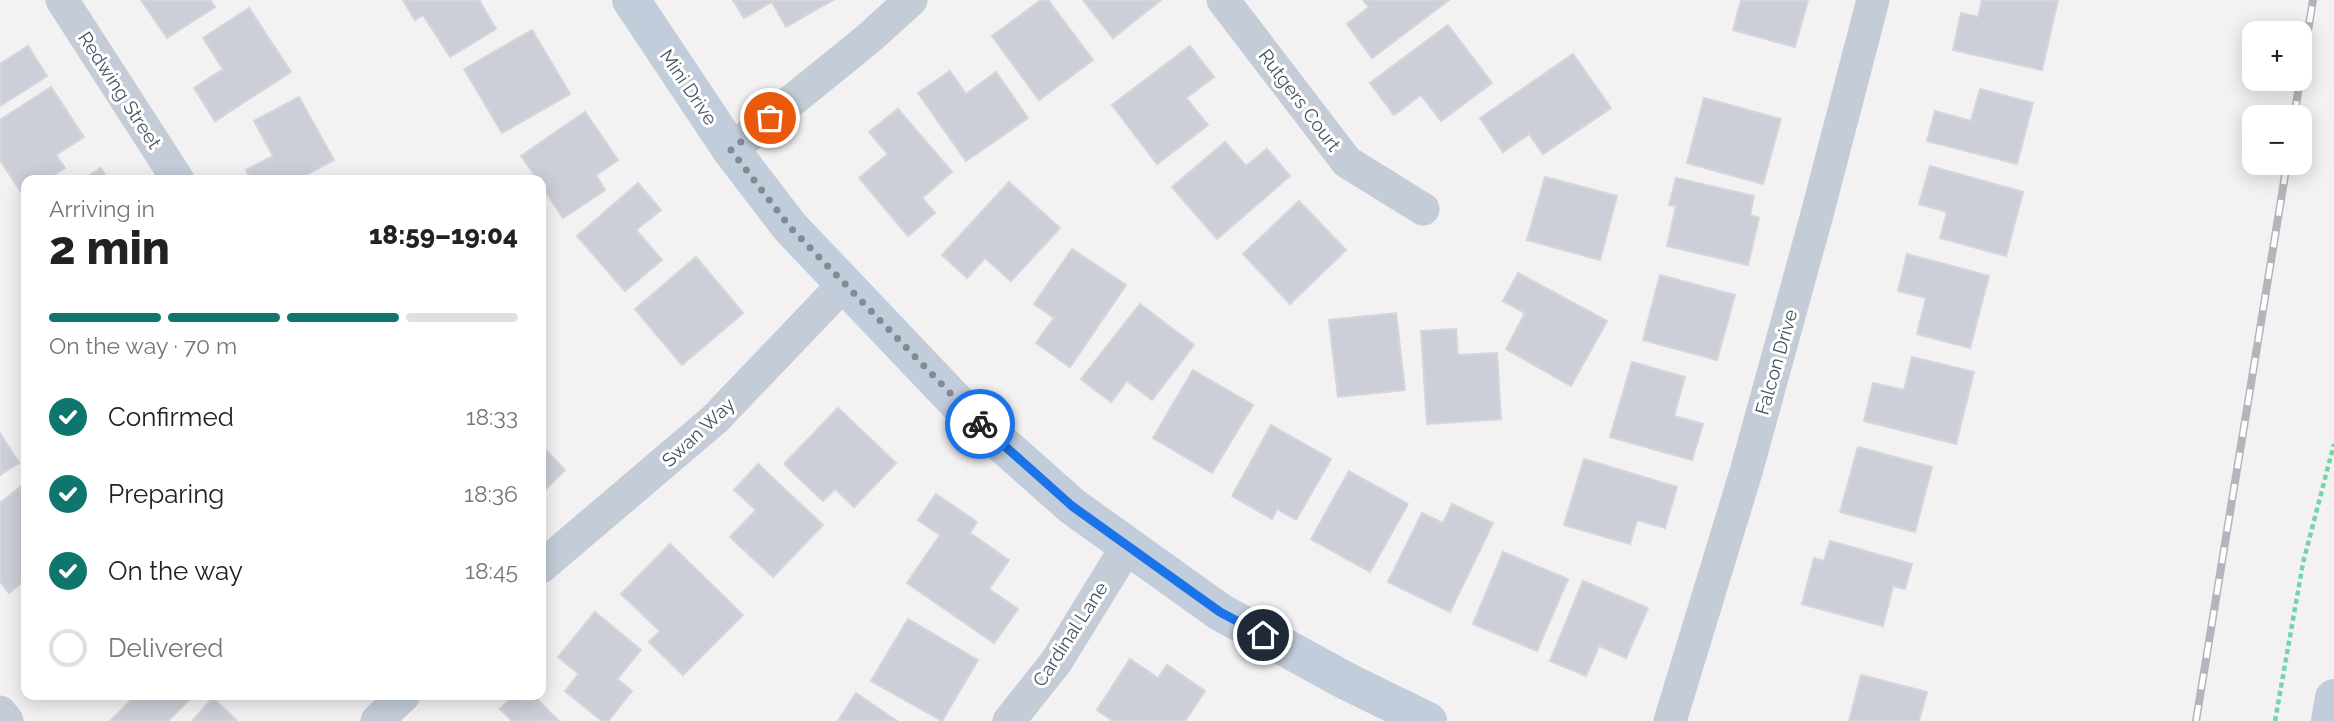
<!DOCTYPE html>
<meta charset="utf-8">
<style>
body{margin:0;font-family:Raleway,sans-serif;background:#f6f6f6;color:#222;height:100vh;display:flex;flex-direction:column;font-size:26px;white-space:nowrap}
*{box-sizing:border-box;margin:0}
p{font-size:23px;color:#767676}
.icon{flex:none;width:38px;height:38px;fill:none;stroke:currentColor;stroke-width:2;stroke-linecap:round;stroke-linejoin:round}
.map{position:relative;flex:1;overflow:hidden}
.drawer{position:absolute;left:21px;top:175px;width:525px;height:525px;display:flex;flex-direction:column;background:#fff;border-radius:14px;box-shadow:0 4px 18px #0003}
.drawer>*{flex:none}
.fabs{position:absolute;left:2242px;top:21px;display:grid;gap:14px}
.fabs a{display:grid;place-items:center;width:70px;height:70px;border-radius:14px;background:#fff;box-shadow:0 4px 18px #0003;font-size:35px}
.pin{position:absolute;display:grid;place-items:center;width:60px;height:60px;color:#fff;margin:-30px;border:4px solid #fff;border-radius:50%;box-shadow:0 2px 7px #0007}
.courier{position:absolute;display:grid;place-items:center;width:70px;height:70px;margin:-35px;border:5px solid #1a73e8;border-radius:50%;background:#fff;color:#222;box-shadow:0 2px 9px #0007}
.head em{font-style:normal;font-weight:800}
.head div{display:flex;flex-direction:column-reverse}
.head{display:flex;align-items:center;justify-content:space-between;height:119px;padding:0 28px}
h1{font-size:46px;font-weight:800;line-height:52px}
.bar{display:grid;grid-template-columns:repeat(4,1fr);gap:10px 7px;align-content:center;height:84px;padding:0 28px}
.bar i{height:9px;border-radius:5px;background:#e0e0e0}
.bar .active{background:#0f766e}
.bar p{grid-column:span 4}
ol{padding:0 28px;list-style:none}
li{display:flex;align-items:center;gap:21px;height:77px}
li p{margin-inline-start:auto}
li .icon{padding:7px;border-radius:50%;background:#0f766e;color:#fff;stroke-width:4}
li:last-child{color:#767676}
li i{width:38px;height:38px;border:4px solid #e0e0e0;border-radius:50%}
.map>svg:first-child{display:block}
.building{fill:#cccfd7;stroke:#d4d6dd;stroke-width:2}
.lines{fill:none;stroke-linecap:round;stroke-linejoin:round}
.path{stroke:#70d6a9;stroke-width:4.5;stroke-dasharray:5 3.5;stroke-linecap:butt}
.street{stroke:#c3ccd7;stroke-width:33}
.secondary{stroke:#c2cddb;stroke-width:38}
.rail-casing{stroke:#b2b6bc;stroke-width:8}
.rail{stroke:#fff;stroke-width:5;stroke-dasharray:16;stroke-linecap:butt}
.done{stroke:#838a93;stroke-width:7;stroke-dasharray:0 12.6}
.route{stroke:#1a73e8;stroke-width:9}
.labels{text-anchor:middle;stroke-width:6;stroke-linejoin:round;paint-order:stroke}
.street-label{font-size:19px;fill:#475361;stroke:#fff}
</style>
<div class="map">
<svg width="2334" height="721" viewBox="0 0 2334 721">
<rect width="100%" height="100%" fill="#f3f1f1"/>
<g class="building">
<path d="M141 0H210L215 7 167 38Z"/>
<path d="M403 0H479L496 29 450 57 423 15 415 20Z"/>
<path d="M733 0H833L786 27 772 2 744 18Z"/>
<path d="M1041 0H1048L1093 60 1039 100 992 36Z"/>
<path d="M1083 0H1161L1113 38Z"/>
<path d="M1363 0H1449L1372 58 1347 24 1369 7Z"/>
<path d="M1741 0H1808L1795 47 1733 30Z"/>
<path d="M1982 0H2058L2042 70 1953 50 1961 13 1978 17Z"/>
<path d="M249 8 291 72 215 121 194 88 223 69 203 38Z"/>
<path d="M1448 25 1492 83 1441 121 1421 95 1394 115 1370 83Z"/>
<path d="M532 30 570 94 502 133 464 69Z"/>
<path d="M28 46 47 76 0 106V64Z"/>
<path d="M1190 46 1214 77 1186 98 1208 125 1157 164 1112 105Z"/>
<path d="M1573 54 1611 108 1543 154 1529 134 1503 152 1480 118Z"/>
<path d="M950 71 966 94 996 72 1028 118 966 161 918 93Z"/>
<path d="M51 87 84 137 56 155 65 168 46 180H26V193L23 195 0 160V120Z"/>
<path d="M1980 89 2033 103 2017 164 1927 141 1935 111 1971 121Z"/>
<path d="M299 97 334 160 296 180H251L246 170 273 156 254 121Z"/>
<path d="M1704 98 1781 119 1763 184 1687 163Z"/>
<path d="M898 109 952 172 922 198 935 213 908 236 859 178 888 154 869 132Z"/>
<path d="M585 112 618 160 596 175 605 190 563 218 541 185V180H538L521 156Z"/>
<path d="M1225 142 1246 166 1267 149 1290 176 1217 239 1172 187Z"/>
<path d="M1930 166 2023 192 2006 256 1940 238 1947 212 1919 204Z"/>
<path d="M101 168 108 180H82Z"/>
<path d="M1545 177 1617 196 1600 260 1527 240Z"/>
<path d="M1676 178 1754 196 1750 215 1759 218 1748 265 1667 246 1676 206 1669 205Z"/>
<path d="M1009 182 1060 228 1011 281 985 258 967 278 942 255Z"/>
<path d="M638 183 661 210 636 230 662 260 625 291 577 236Z"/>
<path d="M1299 201 1346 250 1290 304 1243 254Z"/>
<path d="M1072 249 1126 285 1070 367 1036 343 1054 318 1034 304Z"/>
<path d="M1907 254 1989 276 1970 348 1917 334 1926 298 1898 291Z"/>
<path d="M696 257 743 313 682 365 635 309Z"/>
<path d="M1518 273 1607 321 1571 386 1506 349 1525 313 1503 301Z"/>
<path d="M1660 275 1735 295 1717 360 1643 340Z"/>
<path d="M1140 304 1194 345 1152 400 1127 381 1111 402 1081 379Z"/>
<path d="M1396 313 1405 390 1338 397 1329 320Z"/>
<path d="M1456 329 1458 355 1497 353 1501 419 1427 424 1421 331Z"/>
<path d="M1912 357 1974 372 1956 444 1864 421 1873 383 1904 390Z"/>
<path d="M1632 362 1685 377 1674 416 1703 424 1692 460 1610 437Z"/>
<path d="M1193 370 1253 405 1212 473 1153 438Z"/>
<path d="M838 408 896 463 854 507 835 489 823 501 784 464Z"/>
<path d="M1271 425 1331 459 1296 520 1277 509 1272 519 1232 496Z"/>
<path d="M0 433 19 463 0 475Z"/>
<path d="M541 445 565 470 541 494Z"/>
<path d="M1858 447 1932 467 1915 532 1840 512Z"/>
<path d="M1584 459 1677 487 1665 528 1637 520 1630 544 1564 525Z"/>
<path d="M758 464 823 525 773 577 730 537 756 510 734 490Z"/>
<path d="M1349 471 1408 504 1370 572 1311 539Z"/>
<path d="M26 482V579L9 593 0 582V503Z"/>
<path d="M936 494 977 522 970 533 1009 560 989 589 1018 609 994 643 907 583 940 535 918 520Z"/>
<path d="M1452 504 1493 523 1450 612 1388 582 1422 513 1443 523Z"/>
<path d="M1830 541 1912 564 1905 589 1893 586 1883 626 1802 604 1814 558 1824 561Z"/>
<path d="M670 544 743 615 683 675 649 642 660 631 621 594Z"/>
<path d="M1503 552 1568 579 1537 651 1473 624Z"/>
<path d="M1583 581 1648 608 1626 658 1599 646 1586 676 1550 661Z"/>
<path d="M595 612 641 650 617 679 632 691 608 721H602L565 691 579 674 558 657Z"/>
<path d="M908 619 978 660 942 721 871 681Z"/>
<path d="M1130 659 1158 678 1167 665 1205 691 1185 721H1113L1097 710Z"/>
<path d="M1861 675 1927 692 1919 721H1849Z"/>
<path d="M856 693 897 721H838Z"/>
<path d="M128 695H190L192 697 168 721H110L132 699Z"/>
<path d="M514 695H533L559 721H512L500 709Z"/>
<path d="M213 698 237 721H192Z"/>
</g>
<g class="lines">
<path class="path" d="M2275 721 2303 563 2334 444"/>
<g class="street">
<path d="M62 0 178 180"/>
<path d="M1223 0 1347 162 1423 209"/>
<path d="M731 150 868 39 911 0"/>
<path d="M541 567 715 419 844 284"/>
<path d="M0 712 7 721"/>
<path d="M377 721 404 695"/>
<path d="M1009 721 1056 662 1128 545"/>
<path d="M1670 721 1746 472 1816 218 1873 0"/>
</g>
<g class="secondary">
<path d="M631 0 731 150 790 227 965 411 1072 506 1220 612 1348 682 1428 721"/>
<path d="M2330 721 2334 698"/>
</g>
<g class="rail-casing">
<g id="rail">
<path d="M2294 117 2313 0"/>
<path d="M2196 721 2287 163"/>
</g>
</g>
<use href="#rail" class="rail"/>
</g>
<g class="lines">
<path class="done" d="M770 118 731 150 790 227 980 424"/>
<path class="route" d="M980 424 1072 506 1220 612 1263 635"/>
</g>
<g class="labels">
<g class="street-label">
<text transform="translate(689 87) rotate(56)" y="7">Mini Drive</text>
<text transform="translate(120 90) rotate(57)" y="7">Redwing Street</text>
<text transform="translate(1300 100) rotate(53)" y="7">Rutgers Court</text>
<text transform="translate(1776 362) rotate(-74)" y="7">Falcon Drive</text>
<text transform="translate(698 432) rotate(-43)" y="7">Swan Way</text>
<text transform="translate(1070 634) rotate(-57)" y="7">Cardinal Lane</text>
</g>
</g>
</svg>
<div class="fabs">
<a>+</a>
<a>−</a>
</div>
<div class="pin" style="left:770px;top:118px;background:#ea580c"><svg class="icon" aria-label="bag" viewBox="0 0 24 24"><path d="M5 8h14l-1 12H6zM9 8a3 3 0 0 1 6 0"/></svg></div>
<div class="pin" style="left:1263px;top:635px;background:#1f2937"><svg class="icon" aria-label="home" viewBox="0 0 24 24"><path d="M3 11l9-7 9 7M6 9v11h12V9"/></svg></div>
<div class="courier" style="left:980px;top:424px"><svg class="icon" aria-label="bike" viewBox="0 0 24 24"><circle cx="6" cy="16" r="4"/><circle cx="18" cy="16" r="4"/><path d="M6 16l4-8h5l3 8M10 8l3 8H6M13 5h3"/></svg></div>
<section class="drawer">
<div class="head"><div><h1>2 min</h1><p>Arriving in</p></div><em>18:59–19:04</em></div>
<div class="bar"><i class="active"></i><i class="active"></i><i class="active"></i><i></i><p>On the way · 70 m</p></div>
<ol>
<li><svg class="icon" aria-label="check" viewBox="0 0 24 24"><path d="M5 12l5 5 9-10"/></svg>Confirmed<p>18:33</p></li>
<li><svg class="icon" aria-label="check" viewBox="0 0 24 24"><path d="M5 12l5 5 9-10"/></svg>Preparing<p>18:36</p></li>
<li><svg class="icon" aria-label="check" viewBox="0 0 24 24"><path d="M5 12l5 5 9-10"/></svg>On the way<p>18:45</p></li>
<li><i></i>Delivered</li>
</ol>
</section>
</div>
